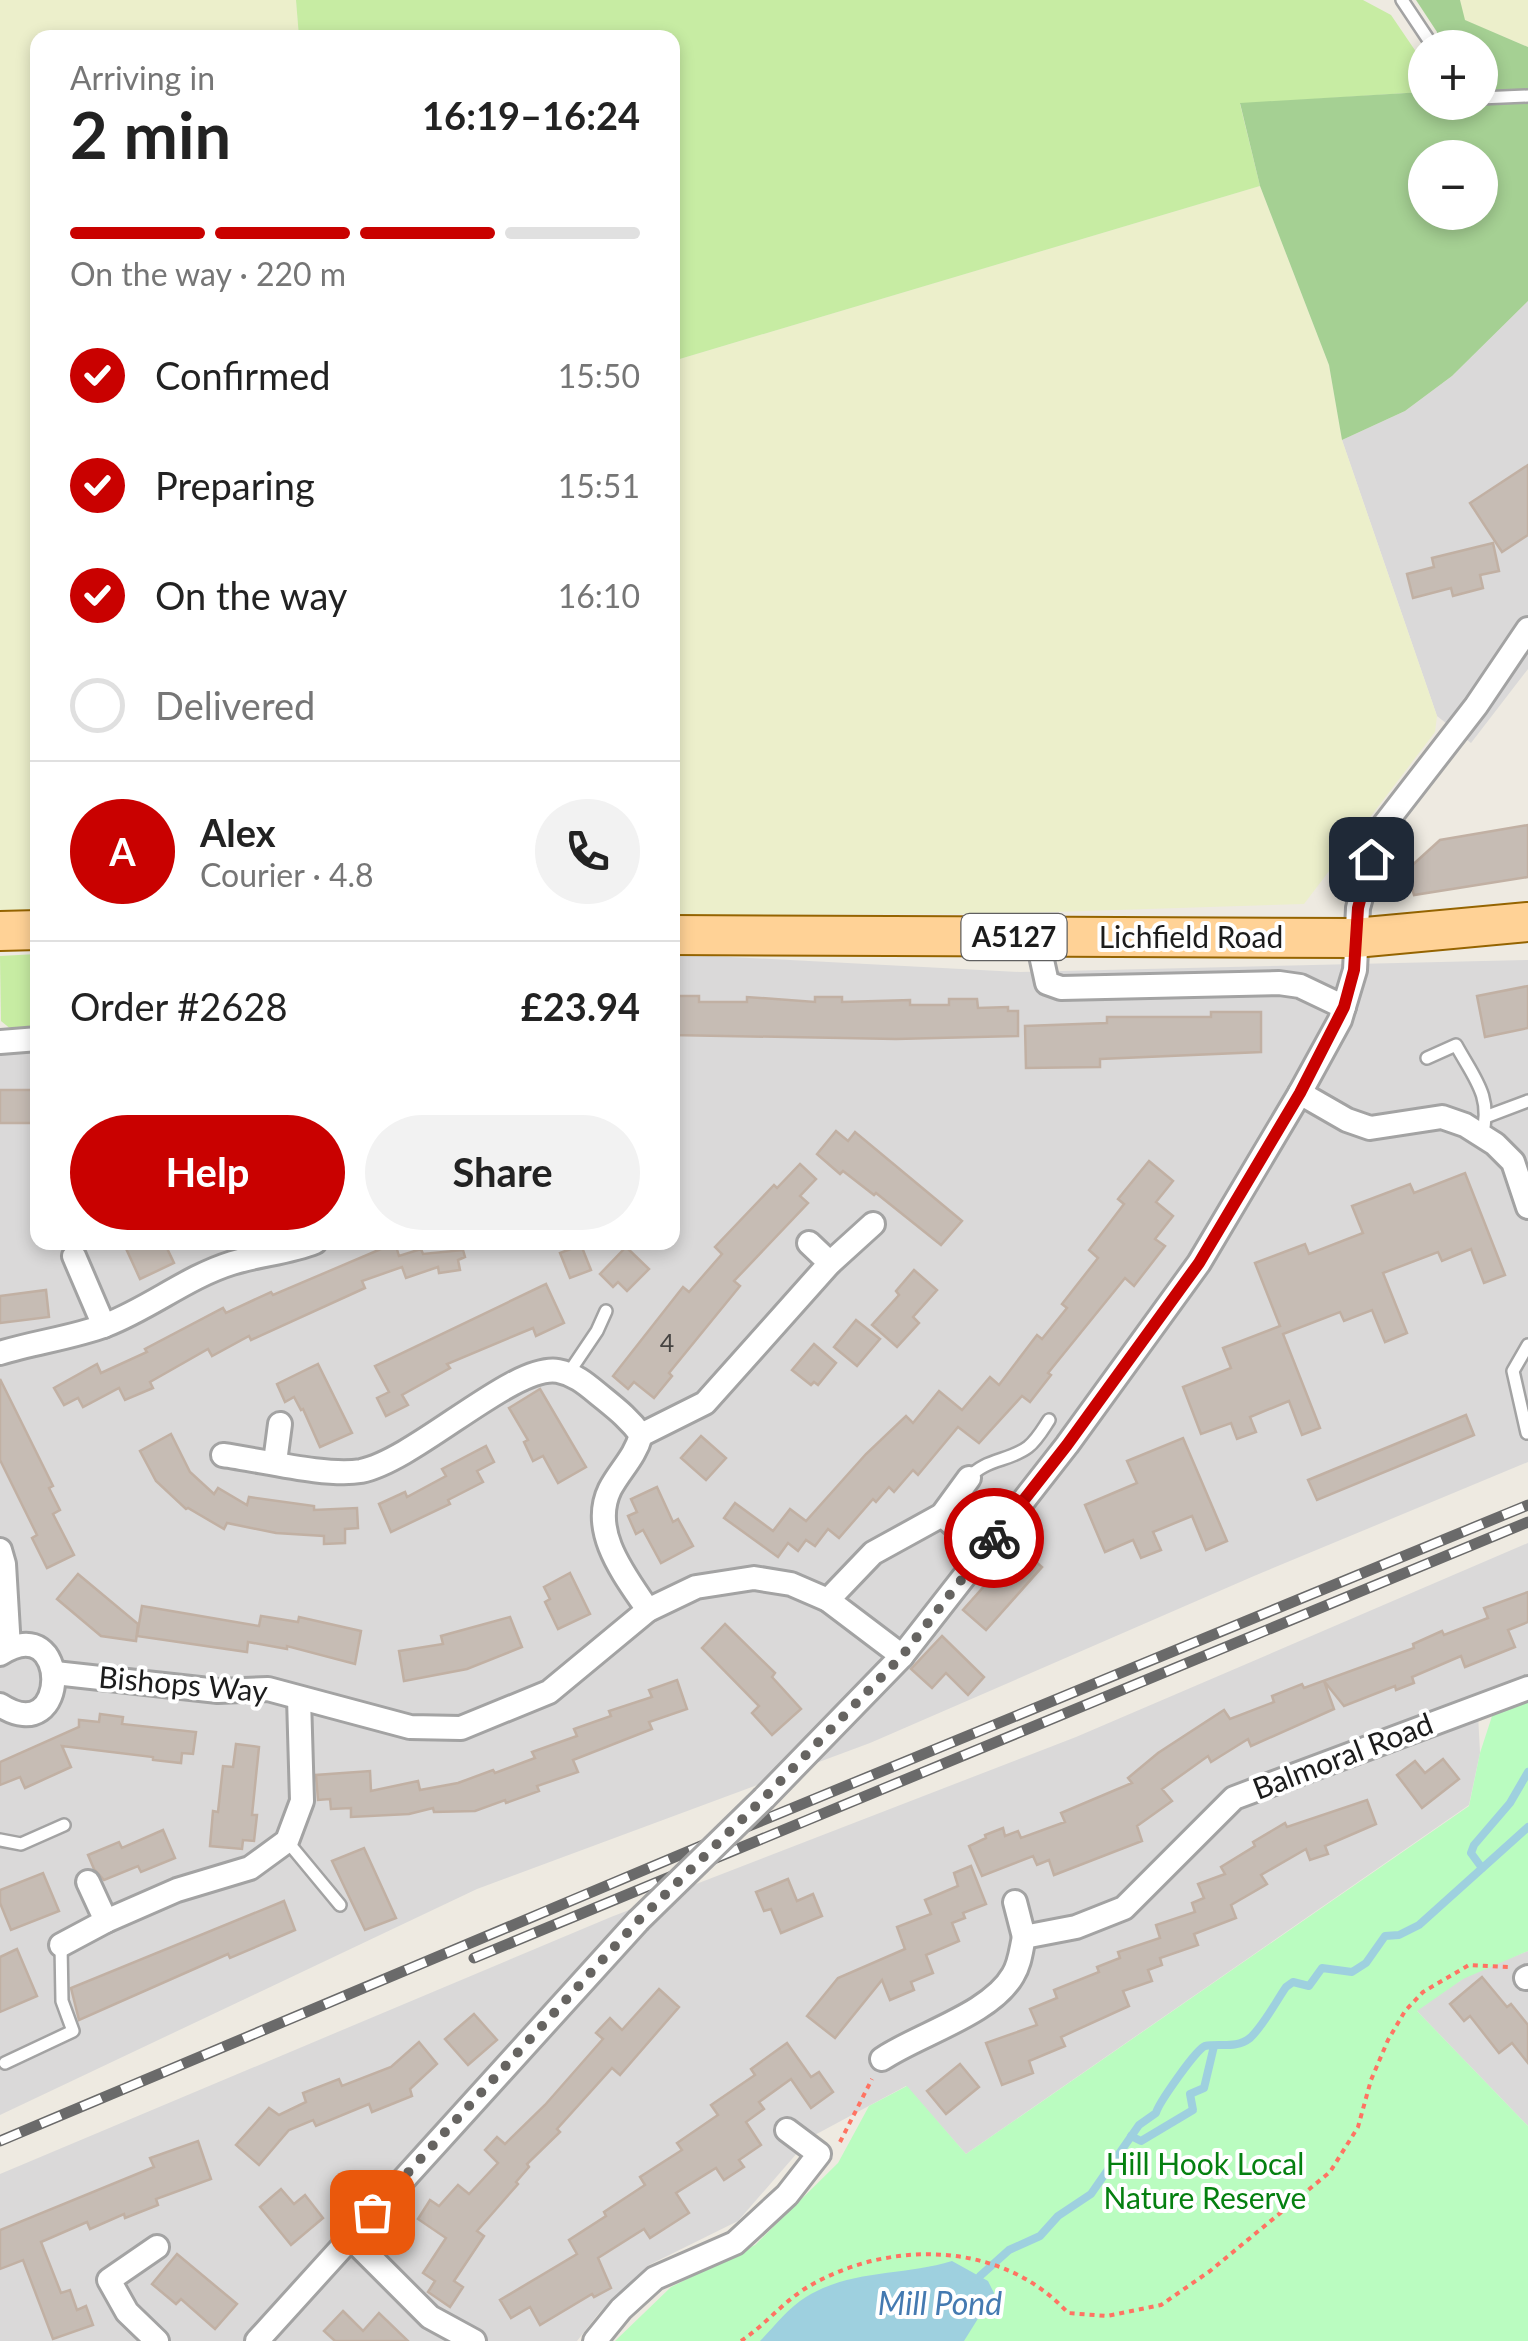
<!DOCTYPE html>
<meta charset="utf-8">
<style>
body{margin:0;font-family:Lato,sans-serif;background:#f2f2f2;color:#222;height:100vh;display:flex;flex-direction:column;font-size:38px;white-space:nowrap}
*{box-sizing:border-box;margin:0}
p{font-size:32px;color:#767676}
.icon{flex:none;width:55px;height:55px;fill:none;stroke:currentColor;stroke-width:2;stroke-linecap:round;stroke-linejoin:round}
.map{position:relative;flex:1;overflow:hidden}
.drawer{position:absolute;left:30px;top:30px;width:650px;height:1220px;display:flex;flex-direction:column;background:#fff;border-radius:20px;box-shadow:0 5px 15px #0003}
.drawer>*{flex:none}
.controls{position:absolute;left:1408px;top:30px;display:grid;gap:20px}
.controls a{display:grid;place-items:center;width:90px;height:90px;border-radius:50%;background:#fff;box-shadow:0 5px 15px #0003;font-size:50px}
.pin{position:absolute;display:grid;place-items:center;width:85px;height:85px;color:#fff;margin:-42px;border-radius:20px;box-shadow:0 5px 15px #0006}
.courier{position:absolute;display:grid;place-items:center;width:100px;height:100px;margin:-50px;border:8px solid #c90100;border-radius:50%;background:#fff;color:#222;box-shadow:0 2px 12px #0007}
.overview em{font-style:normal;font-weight:700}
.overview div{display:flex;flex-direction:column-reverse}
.overview{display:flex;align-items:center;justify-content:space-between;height:170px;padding:0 40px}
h1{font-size:65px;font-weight:700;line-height:75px}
.bar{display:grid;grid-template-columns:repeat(4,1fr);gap:15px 10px;align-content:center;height:120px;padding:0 40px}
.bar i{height:12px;border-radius:8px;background:#e0e0e0}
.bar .active{background:#c90100}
.bar p{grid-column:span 4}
.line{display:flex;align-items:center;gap:25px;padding:0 40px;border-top:2px solid #e0e0e0}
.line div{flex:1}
.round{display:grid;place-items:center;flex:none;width:105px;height:105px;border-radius:52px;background:#f2f2f2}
ol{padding:0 40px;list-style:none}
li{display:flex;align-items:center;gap:30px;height:110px}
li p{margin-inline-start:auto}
li .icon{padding:10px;border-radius:50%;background:#c90100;color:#fff;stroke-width:4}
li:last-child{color:#767676}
li i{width:55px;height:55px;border:5px solid #e0e0e0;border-radius:50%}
.primary-button{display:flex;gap:20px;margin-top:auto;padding:20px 40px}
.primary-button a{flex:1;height:115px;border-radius:60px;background:#c90100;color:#fff;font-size:40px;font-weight:700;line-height:115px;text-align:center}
.primary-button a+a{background:#f2f2f2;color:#222}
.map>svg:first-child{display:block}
.residential{fill:#dad9d9}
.farmland{fill:#ecefcb}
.grass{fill:#c7eca3}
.forest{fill:#a5d093;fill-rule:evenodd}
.park{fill:#bafcc0}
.water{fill:#9ed0df}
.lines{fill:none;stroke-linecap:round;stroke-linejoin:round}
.stream{stroke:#9ed0df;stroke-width:8}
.building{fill:#c6bcb4;stroke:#c1b0a3;stroke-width:2.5}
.lane-casing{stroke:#a3a3a3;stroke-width:16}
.street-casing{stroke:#a3a3a3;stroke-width:28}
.primary-casing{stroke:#956400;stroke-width:42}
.path{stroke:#ff7362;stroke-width:4;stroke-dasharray:5 5;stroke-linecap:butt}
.lane{stroke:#fff;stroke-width:11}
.street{stroke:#fff;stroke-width:22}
.primary{stroke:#ffd296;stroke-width:38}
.rail-casing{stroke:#6a6a6a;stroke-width:11}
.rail{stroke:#fff;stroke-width:8;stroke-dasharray:22;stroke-linecap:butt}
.street-bridge-casing{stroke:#a3a3a3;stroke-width:28;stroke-linecap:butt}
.street-bridge{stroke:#fff;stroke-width:22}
.done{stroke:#666461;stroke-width:10;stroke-dasharray:0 18}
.route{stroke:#c90100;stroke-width:12}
.labels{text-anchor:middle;stroke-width:8;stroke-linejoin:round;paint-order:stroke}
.number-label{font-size:25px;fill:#464442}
.shield{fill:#fff;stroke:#606060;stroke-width:2.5}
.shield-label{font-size:28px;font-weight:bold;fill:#1c1c1c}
.street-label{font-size:30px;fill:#1c1c1c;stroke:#fff}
.park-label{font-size:30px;fill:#058010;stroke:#fff}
.water-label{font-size:32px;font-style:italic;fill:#447ab1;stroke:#fff}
</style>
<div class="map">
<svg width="1528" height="2341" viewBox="0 0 1528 2341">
<rect width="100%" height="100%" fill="#eeeae1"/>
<g class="residential">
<path d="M1528 301V669L1471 743 1437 716 1342 440 1405 411 1452 376Z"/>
<path d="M673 954 1020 972 1528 960V1462L1254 1576 870 1743 477 1889 0 2115V1049L37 1045 38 1242H672Z"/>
<path d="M1528 1543V1674L1477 1694 1480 1753 1469 1805 966 2154 906 2086 811 2137 738 2221 649 2265 599 2313 577 2341H0V2174L611 1917 1076 1737Z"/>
<path d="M1528 1951V2126L1416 2010 1470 1974Z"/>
</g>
<g class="farmland">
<path d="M0 0H296L299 37 38 38 37 915H0Z"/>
<path d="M1460 0H1528V47L1464 20Z"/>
<path d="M1260 186 1329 365 1342 440 1437 716 1435 732 1304 904 995 914 673 915V361Z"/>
</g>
<g class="grass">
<path d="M296 0H1363L1391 15 1425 65V89L1423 92 1240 104 1260 186 673 361 672 38 299 37Z"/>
<path d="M37 954V1028L12 1030 1 1021 0 956Z"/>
</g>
<path class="forest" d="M1416 0H1460L1465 20 1528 47V301L1452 376 1405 411 1342 440 1329 365 1260 186 1240 103 1423 92 1425 89V102H1480V48L1435 47 1437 32ZM1425 158H1480V212H1425Z"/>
<path class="park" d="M1528 1698V1951L1463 1979 1417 2011 1528 2126V2341H615L671 2287 755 2245 838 2163 869 2106 907 2086 966 2154 1469 1806 1480 1753 1494 1710Z"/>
<path class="water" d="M952 2261 988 2281 994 2293 964 2341H760C774 2327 789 2307 806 2297 851 2269 904 2276 952 2261Z"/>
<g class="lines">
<g class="stream">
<path d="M1482 1868 1471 1853 1474 1845 1510 1803 1528 1772"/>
<path d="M1131 2136 1141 2141 1193 2110 1190 2094 1204 2088 1214 2046"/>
<path d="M980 2276 1009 2250 1040 2236 1058 2216 1091 2194 1139 2125 1156 2113C1158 2104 1197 2048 1205 2046 1220 2043 1236 2049 1250 2038 1264 2025 1275 2003 1286 1987L1293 1982 1309 1986 1322 1968 1352 1972 1366 1963 1385 1936 1399 1935 1419 1925 1528 1827"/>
</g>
</g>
<g class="building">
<path d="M1528 465V535L1502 552 1470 503Z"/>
<path d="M1493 543 1499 571 1480 575 1483 588 1453 596 1451 588 1413 598 1407 574 1434 567 1432 558Z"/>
<path d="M1528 825V877L1414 895 1407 870 1440 840Z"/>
<path d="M1528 986V1028L1485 1037 1477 996Z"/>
<path d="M672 996H699V1002H747V997L815 1002V997H842V1002L910 1000V1005H949V999H977L978 1008 1008 1007V1011H1018V1036L896 1039 672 1035Z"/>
<path d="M1211 1012H1261V1052L1100 1059V1067L1026 1068 1025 1026 1107 1023V1017H1211Z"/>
<rect x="0" y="1090" width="38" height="33"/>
<path d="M836 1131 848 1141 855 1132 962 1221 941 1245 876 1193 874 1195 843 1171 840 1174 817 1154Z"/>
<path d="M1149 1161 1173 1181 1156 1202 1173 1216 1155 1239 1165 1246 1134 1286 1125 1278 1048 1373 1051 1375 1030 1402 1022 1396 979 1443 958 1427 918 1475 913 1470 894 1492 889 1487 876 1502 873 1499 839 1538 828 1529 815 1546 806 1540 798 1551 788 1543 778 1557 724 1518 735 1503 773 1531 790 1509 806 1521 866 1454 906 1416 913 1423 939 1391 962 1410 990 1377 999 1385 1037 1335 1042 1339 1067 1308 1062 1304 1098 1258 1089 1250 1124 1204 1118 1199Z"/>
<path d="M800 1164 816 1179 800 1196 808 1203 734 1281 740 1286 669 1373 672 1376 654 1398 634 1382 628 1389 613 1376 683 1287 689 1292 722 1254 715 1247 774 1185 777 1188Z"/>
<path d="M1465 1173 1505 1275 1484 1283 1471 1249 1442 1261 1438 1252 1383 1273 1407 1333 1385 1342 1372 1310 1344 1321 1340 1312 1283 1334 1320 1428 1302 1435 1289 1401 1250 1417 1256 1432 1237 1439 1231 1423 1201 1434 1183 1387 1231 1368 1223 1348 1280 1326 1255 1263 1305 1244 1309 1254 1363 1233 1352 1206 1410 1184 1414 1193Z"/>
<path d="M123 1242H164L174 1263 140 1279Z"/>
<path d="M395 1243 399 1256 421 1249 423 1254 463 1250 465 1257 458 1260 460 1270 439 1273 438 1267 406 1278 402 1267 362 1281 365 1288 251 1340 249 1336 212 1356 208 1349 150 1382 153 1388 125 1400 119 1388 83 1407 78 1398 64 1405 54 1388 97 1364 101 1373 147 1352 145 1349 223 1308 226 1313 271 1292 273 1295Z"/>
<path d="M581 1245 591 1270 570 1278 560 1253Z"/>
<path d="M626 1247 649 1269 627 1291 618 1282 613 1287 600 1274Z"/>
<path d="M914 1270 937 1290 913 1317 919 1323 897 1347 872 1325 899 1295 896 1291Z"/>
<path d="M546 1284 564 1323 536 1336 533 1328 447 1364 450 1368 402 1395 408 1405 386 1416 377 1398 389 1392 375 1366Z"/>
<path d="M46 1290 49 1317 0 1323V1296Z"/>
<path d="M856 1320 880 1339 857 1366 834 1347Z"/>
<path d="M814 1344 836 1363 818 1385 814 1382 811 1385 792 1370Z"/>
<path d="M318 1364 352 1433 320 1447 303 1409 301 1410 294 1397 285 1402 277 1384Z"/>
<path d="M0 1379 53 1486 49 1488 60 1510 53 1514 74 1555 47 1568 32 1538 37 1535 0 1460Z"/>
<path d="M540 1389 586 1467 558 1483 543 1456 533 1461 524 1442 528 1440 509 1408Z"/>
<path d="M1466 1415 1474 1435 1317 1500 1308 1480Z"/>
<path d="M171 1434 190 1472 214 1494 218 1488 247 1505 249 1497 314 1506V1510L357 1508 358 1528 345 1529V1543L324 1544V1536L276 1533 227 1523 224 1529 188 1508 186 1509 156 1481 140 1451Z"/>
<path d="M701 1436 726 1458 706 1480 681 1458Z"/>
<path d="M1183 1438 1227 1541 1206 1550 1192 1516 1153 1532 1161 1550 1141 1558 1133 1540 1105 1552 1085 1505 1137 1483 1127 1461Z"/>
<path d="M486 1446 494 1462 477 1471 483 1482 448 1500 450 1504 391 1532 379 1504 405 1492 407 1497 446 1476 442 1469Z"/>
<path d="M657 1487 673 1522 678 1519 693 1546 661 1563 643 1530 636 1534 628 1516 637 1512 631 1499Z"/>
<path d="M1019 1547 1042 1567 986 1630 963 1610Z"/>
<path d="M570 1573 590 1614 558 1629 545 1602 550 1599 544 1587Z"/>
<path d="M78 1574 138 1624 136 1641 101 1636 57 1599Z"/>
<path d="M1528 1592V1622L1508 1630 1515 1647 1465 1667 1461 1656 1412 1677 1414 1683 1396 1690 1395 1686 1344 1706 1324 1681 1334 1709 1251 1746 1248 1739 1211 1762 1208 1756 1162 1789 1172 1801 1137 1826 1142 1841 1054 1875 1049 1860 1037 1865 1033 1856 982 1876 969 1846 986 1838 985 1835 1003 1828 1005 1836 1018 1831 1021 1838 1065 1822 1061 1813 1132 1783 1128 1778 1158 1753 1224 1710 1230 1719 1274 1702 1272 1696 1302 1684 1304 1688 1414 1648 1413 1644 1442 1631 1444 1635 1488 1618 1484 1608Z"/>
<path d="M142 1606 259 1626 261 1616 298 1622 299 1617 361 1631 355 1664 287 1646V1649L248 1642 247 1652 137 1636Z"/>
<path d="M510 1617 522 1647 467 1669 404 1681 399 1651 443 1644 441 1636Z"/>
<path d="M725 1624 775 1673 772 1677 801 1709 772 1735 752 1713 759 1706 702 1648Z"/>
<path d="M942 1636 984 1677 968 1695 946 1673 932 1688 911 1669Z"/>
<path d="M677 1680 687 1709 649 1722 652 1729 573 1760 578 1772 537 1786 539 1791 506 1803 505 1800 475 1811 434 1812 433 1808 409 1814 351 1817V1808L331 1809 330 1799 318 1800 316 1775 370 1771 371 1791 418 1781 420 1790 458 1783 493 1770 495 1773 535 1758 532 1752 577 1736 574 1729 611 1716 609 1711 652 1697 649 1690Z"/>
<path d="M100 1714 123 1717 122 1724 196 1732 193 1754 182 1753 181 1763 153 1760V1757L62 1746 71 1767 25 1788 20 1777 0 1785V1762L79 1727V1720L99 1722Z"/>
<path d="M236 1744 259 1747 252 1815H257L254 1841 243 1840 242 1849 210 1846 213 1811 218 1812 223 1766 233 1767Z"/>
<path d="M1443 1759 1459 1779 1422 1808 1397 1775 1415 1761 1425 1773Z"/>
<path d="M1367 1800 1376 1824 1325 1846 1328 1854 1310 1860 1306 1849 1261 1875 1267 1884 1231 1905 1236 1918 1194 1934 1198 1945 1160 1958 1162 1965 1148 1970 1152 1981 1123 1991 1129 2006 1061 2037 1065 2046 1029 2061 1033 2073 1002 2085 986 2043 1037 2025 1030 2009 1057 1998 1054 1990 1099 1972 1097 1967 1120 1958 1118 1952 1160 1938 1156 1925 1195 1912 1192 1903 1204 1898 1198 1884 1225 1874 1221 1867 1255 1846 1253 1842 1285 1823 1287 1827Z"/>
<path d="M163 1830 175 1858 141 1872 138 1866 104 1880 94 1869 88 1855 119 1842 122 1848Z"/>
<path d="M364 1848 396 1918 365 1930 332 1861Z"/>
<path d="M971 1866 986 1904 963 1913 965 1918 952 1923 959 1941 926 1955 933 1973 911 1982 914 1990 890 2000 882 1980 835 2038 807 2016 838 1978 905 1949 897 1927 931 1914 925 1900 958 1886 954 1873Z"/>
<path d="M43 1873 59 1911 11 1930 0 1903V1890Z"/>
<path d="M788 1879 797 1901 813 1894 822 1916 781 1933 771 1909 764 1911 756 1892Z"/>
<path d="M284 1901 295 1930 230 1958 228 1954 79 2020 71 1988Z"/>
<path d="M17 1949 37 1996 0 2012V1957Z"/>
<path d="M1482 1977 1507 2007 1511 2004 1528 2025V2063L1512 2043 1499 2053 1470 2016 1464 2021 1450 2004Z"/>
<path d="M659 1989 679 2007 620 2075 612 2068 557 2129 560 2132 527 2164 529 2167 516 2182 518 2184 477 2231 484 2236 454 2281 463 2287 450 2307 428 2292 435 2281 423 2273 446 2238 418 2219 430 2200 439 2206 458 2185 469 2194 498 2163 485 2150 497 2137 505 2144 545 2105 603 2039 596 2033 610 2018 622 2030Z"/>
<path d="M474 2014 497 2040 468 2065 445 2039Z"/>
<path d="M419 2042 437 2064 410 2089 412 2096 372 2112 369 2104 316 2126 313 2120 289 2130 259 2165 236 2145 269 2108 279 2115 306 2102 303 2093 339 2079 342 2086 391 2067Z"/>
<path d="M787 2043 811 2077 819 2072 833 2092 811 2108 791 2079 759 2102 764 2109 746 2122 761 2145 739 2160 744 2167 724 2180 716 2168 676 2193 689 2213 650 2238 644 2229 598 2258 611 2288 594 2297 592 2294 540 2325 530 2307 511 2318 500 2300 577 2254 569 2240 606 2216 604 2212 645 2185 640 2177 682 2150 677 2143 718 2115 711 2105 755 2075 751 2069Z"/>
<path d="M960 2064 979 2087 946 2114 927 2091Z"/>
<path d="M198 2141 211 2179 156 2199 158 2205 125 2218 124 2214 90 2229 87 2222 41 2242 61 2293 70 2290 77 2310 86 2306 93 2325 53 2339 23 2260 0 2269V2230L154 2167 150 2158Z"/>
<path d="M281 2189 294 2204 305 2195 323 2218 291 2245 260 2207Z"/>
<path d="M177 2254 237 2304 215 2329 181 2299 176 2304 152 2284Z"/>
<path d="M343 2311 363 2331 379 2313 408 2341H335L324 2331Z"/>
</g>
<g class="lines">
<g class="lane-casing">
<g id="lane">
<path d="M1402 0 1434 48"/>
<path d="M1480 98 1528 96"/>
<path d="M1427 1058 1456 1045C1474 1078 1493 1097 1482 1135"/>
<path d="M1488 1116 1528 1101"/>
<path d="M568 1374 597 1331 606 1311"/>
<path d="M1527 1433 1513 1371 1528 1345"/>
<path d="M969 1478C984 1459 1010 1461 1028 1447 1037 1440 1043 1429 1049 1420"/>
<path d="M0 1840 21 1844 64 1825"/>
<path d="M287 1841 340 1905"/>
<path d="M5 2063 73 2031 62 2001 61 1945"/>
</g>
</g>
<g class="street-casing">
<g id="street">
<path d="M1037 937 1047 983 1061 988 1279 983 1300 986 1344 1007"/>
<path d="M0 1042 38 1039"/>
<path d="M1300 1093 1347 1120 1370 1128 1442 1117 1465 1125 1495 1144 1513 1162 1528 1207"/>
<path d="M809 1243 830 1263"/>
<path d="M74 1256 104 1326"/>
<path d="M0 1353C35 1342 72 1338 106 1325 150 1308 187 1277 232 1263 260 1254 288 1253 315 1242"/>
<path d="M641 1435 705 1403 830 1263 873 1224"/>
<path d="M223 1455C261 1460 326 1477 361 1471 416 1460 514 1363 558 1371 574 1374 585 1383 597 1393 614 1407 629 1418 641 1435 635 1457 620 1470 610 1489 589 1532 626 1577 648 1610"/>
<path d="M275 1462 280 1424"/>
<path d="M942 1515 963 1533"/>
<path d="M0 1550 4 1564 9 1648"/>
<path d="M828 1600 873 1553 942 1515 969 1478"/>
<path d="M0 1654C71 1608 71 1751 0 1705"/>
<path d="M55 1673 218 1691 268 1689 410 1727 461 1728 549 1692 648 1610 696 1587 754 1578 791 1584 828 1600 902 1656"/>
<path d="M764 1798 902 1656 1067 1445 1199 1263 1300 1093 1340 1020 1355 970 1358 908 1380 830 1476 706 1528 629"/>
<path d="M1015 1902 1024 1937"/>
<path d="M106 1921 177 1890 250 1868 287 1841 302 1801 299 1698"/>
<path d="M61 1945 106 1921 88 1882"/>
<path d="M1526 1978 1528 1977"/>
<path d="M882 2059C919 2034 991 2014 1013 1975 1020 1964 1021 1950 1024 1937L1076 1927 1124 1908 1234 1798 1528 1688"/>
<path d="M350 2237 430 2317 474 2341"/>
<path d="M157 2247 109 2280 127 2312 157 2341"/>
<path d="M257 2341 638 1921"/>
<path d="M595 2341 621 2309 655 2278 735 2243 787 2195 819 2154 787 2130"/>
</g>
</g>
<g class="primary-casing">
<g id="primary">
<path d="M0 931 38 930"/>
<path d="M672 935 1355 938 1528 922"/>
</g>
</g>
<g class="path">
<path d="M840 2142 872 2079"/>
<path d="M741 2341C764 2326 782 2303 806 2288 887 2239 1002 2240 1068 2313L1107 2316 1161 2305 1210 2271 1330 2172 1358 2127 1371 2080 1388 2040 1405 2011 1423 1992 1469 1965 1508 1967"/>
</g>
<use href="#lane" class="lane"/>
<use href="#street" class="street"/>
<use href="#primary" class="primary"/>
<g class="rail-casing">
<g id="rail">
<path d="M474 1958 1528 1522"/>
<path d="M0 2141 727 1835 1528 1505"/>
</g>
</g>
<use href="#rail" class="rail"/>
<g class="street-bridge-casing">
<path id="street-bridge" d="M638 1921 764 1798"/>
</g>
<use href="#street-bridge" class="street-bridge"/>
</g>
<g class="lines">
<path class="done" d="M372 2212 638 1921 764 1798 902 1656 994 1538"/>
<path class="route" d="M994 1538 1067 1445 1199 1263 1300 1093 1344 1007 1354 970 1358 908 1371 859"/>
</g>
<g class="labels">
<g class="number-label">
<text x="667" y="1352">4</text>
</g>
<rect class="shield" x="961.5" y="914" width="105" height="46" rx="8"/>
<g class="shield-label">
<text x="1014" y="947">A5127</text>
</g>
<g class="street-label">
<text x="1191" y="948">Lichfield Road</text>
<text transform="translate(183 1685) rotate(5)" y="10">Bishops Way</text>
<text transform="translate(1343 1757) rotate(-21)" y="10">Balmoral Road</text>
</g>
<g class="park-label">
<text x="1205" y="2175">Hill Hook Local<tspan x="1205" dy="34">Nature Reserve</tspan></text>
</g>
<g class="water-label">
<text x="940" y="2315">Mill Pond</text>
</g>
</g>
</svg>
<div class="controls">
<a>+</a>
<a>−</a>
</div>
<div class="pin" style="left:372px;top:2212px;background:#ea580c"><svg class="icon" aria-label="bag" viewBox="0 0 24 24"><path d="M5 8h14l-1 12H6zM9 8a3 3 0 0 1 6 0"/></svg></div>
<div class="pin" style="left:1371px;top:859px;background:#1f2937"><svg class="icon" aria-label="home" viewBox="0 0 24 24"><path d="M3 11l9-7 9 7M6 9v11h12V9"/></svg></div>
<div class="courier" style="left:994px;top:1538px"><svg class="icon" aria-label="bike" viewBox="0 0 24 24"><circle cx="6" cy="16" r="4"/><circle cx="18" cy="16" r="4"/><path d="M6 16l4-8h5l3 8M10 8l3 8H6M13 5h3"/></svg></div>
<section class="drawer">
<div class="overview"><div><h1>2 min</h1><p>Arriving in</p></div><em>16:19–16:24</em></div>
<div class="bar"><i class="active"></i><i class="active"></i><i class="active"></i><i></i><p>On the way · 220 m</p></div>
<ol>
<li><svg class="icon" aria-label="check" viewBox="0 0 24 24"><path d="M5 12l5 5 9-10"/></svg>Confirmed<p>15:50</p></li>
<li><svg class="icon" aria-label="check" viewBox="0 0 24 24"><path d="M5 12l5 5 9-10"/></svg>Preparing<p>15:51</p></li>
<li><svg class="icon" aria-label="check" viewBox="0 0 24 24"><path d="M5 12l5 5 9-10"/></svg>On the way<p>16:10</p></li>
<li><i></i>Delivered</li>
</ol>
<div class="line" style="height:180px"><b class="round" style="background:#c90100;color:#fff">A</b><div><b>Alex</b><p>Courier · 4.8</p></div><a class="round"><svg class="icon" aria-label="phone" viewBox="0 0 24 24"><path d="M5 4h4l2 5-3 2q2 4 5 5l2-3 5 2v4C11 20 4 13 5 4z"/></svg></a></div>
<div class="line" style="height:130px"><div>Order #2628</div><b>£23.94</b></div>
<div class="primary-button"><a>Help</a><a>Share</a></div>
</section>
</div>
